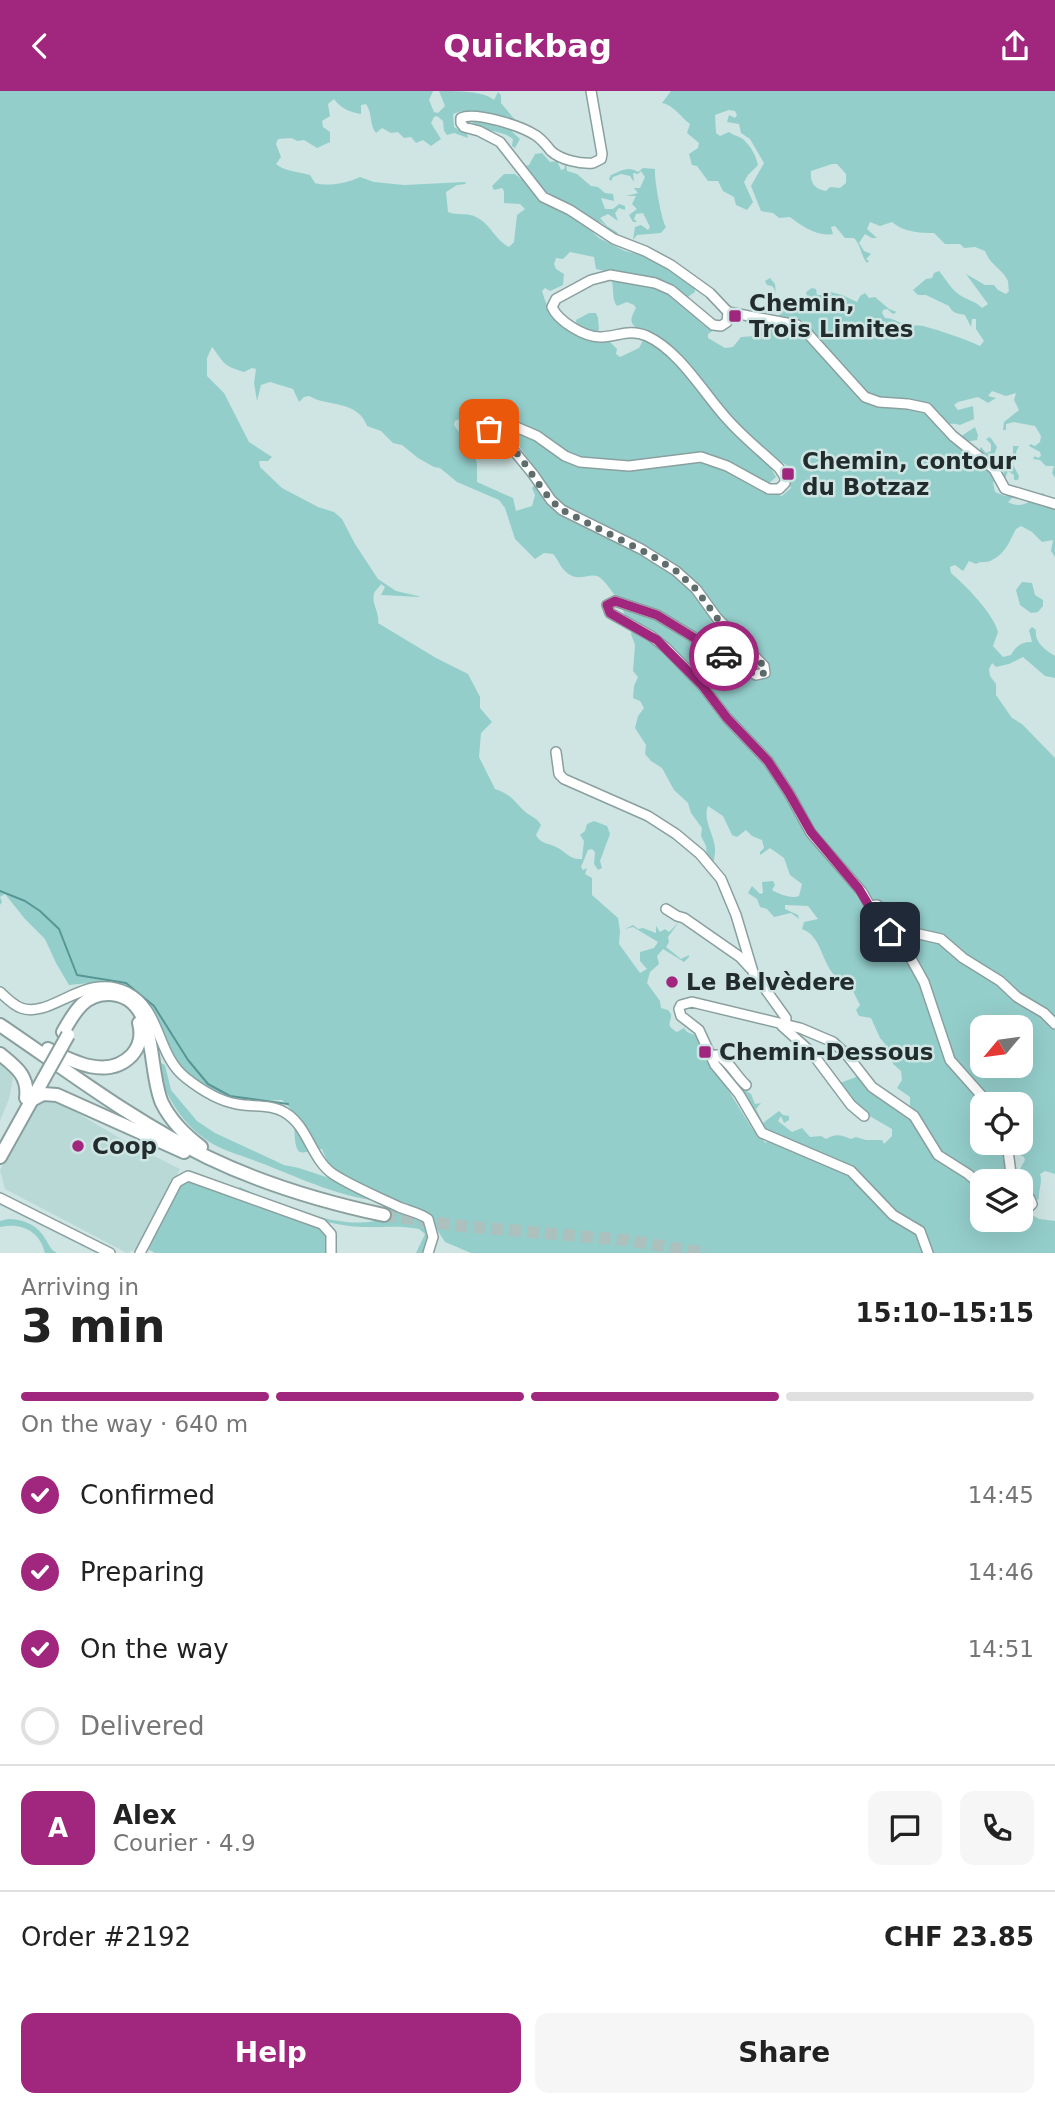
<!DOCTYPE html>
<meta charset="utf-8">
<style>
body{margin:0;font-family:"DejaVu Sans",sans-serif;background:#f6f6f6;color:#222;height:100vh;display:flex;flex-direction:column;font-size:26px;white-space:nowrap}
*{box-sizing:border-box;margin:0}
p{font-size:23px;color:#767676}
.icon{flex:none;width:38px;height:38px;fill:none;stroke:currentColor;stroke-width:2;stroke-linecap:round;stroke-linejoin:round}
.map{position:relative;height:1162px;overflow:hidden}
.sheet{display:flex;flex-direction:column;background:#fff;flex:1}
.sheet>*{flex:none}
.needle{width:46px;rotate:241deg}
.fabs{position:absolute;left:970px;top:924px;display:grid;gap:14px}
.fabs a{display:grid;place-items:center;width:63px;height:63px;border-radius:14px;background:#fff;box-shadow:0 7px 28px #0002;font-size:35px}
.pin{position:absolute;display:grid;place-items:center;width:60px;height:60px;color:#fff;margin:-30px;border-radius:14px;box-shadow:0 4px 10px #0006}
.courier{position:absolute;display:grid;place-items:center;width:70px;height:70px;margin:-35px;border:5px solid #a0267e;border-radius:50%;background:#fff;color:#222;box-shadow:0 2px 9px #0007}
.headline em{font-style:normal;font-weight:800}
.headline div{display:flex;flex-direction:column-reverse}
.headline{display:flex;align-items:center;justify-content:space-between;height:119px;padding:0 21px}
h1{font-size:46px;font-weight:800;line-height:52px}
.bar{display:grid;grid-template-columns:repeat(4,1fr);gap:10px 7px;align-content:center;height:84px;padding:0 21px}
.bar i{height:9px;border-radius:5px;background:#e0e0e0}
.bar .selected{background:#a0267e}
.bar p{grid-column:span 4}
.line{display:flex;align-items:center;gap:18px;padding:0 21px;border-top:2px solid #e0e0e0}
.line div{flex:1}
.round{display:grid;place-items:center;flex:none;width:74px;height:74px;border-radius:14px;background:#f6f6f6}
ol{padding:0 21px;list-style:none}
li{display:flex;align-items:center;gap:21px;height:77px}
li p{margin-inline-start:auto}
li .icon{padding:7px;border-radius:50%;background:#a0267e;color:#fff;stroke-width:4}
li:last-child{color:#767676}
li i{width:38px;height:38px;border:4px solid #e0e0e0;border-radius:50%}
.primary-button{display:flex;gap:14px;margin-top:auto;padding:14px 21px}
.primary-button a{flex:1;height:80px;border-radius:14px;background:#a0267e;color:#fff;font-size:28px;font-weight:800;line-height:80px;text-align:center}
.primary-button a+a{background:#f6f6f6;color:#222}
header{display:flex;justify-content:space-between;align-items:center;height:91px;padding:0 21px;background:#a0267e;color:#fff;font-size:32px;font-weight:800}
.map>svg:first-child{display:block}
.built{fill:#b9d9d7}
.green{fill:#94cecb;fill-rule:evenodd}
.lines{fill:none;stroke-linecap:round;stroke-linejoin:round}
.stream{stroke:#569794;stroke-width:2}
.highway-tunnel{stroke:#acc0be;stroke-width:12;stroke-dasharray:12 6;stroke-linecap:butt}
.minor-casing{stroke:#8aa09f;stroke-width:12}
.highway-casing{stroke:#8aa09f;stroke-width:16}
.minor{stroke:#fff;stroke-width:9}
.highway{stroke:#fff;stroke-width:12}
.highway-bridge-casing{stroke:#8aa09f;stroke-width:16;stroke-linecap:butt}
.highway-bridge{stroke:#fff;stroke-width:12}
.done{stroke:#5f6d6c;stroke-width:7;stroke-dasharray:0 12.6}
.route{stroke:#a0267e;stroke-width:9}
.poi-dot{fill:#a0267e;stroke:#cee5e3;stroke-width:2.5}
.labels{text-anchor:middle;stroke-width:5;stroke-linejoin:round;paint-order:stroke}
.poi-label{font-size:23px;font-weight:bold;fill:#232c2c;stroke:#cee5e3;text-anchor:start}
</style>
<header><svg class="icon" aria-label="back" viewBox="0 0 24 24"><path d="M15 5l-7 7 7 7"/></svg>Quickbag<svg class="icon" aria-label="share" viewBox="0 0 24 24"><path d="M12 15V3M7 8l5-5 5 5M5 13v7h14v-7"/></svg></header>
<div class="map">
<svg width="1055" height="1162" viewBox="0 0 1055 1162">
<rect width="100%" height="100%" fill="#cee5e3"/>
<g class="built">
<path d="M0 972 14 983 9 1008 0 1030Z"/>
<path d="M43 1011H55L67 1016 125 1050 180 1078 139 1157 127 1162 5 1098 0 1079 34 1018Z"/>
</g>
<g class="green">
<path d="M0 0H433L429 9 434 21 438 22 445 15 439 0C458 0 484 0 494 9L498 1 501 4V12L516 30 495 33V35L509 38 520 48 515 57 512 55 513 48C500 38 486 42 473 32L471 29 490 32 492 24C479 19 465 18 453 23L454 36 467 43 468 47 454 42 447 44 444 40 443 30 437 25 434 26 431 32 441 48 431 55 423 49 416 52 411 46 404 47 398 41 391 42 382 37 376 42C369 34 373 23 366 13L361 14V23C350 21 341 18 334 8L328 13 330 25 322 30 323 36 330 41V51L317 57 304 49 298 50 291 47 278 48 276 53 281 66 276 73C283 80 300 81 310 84L315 92C328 96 348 92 360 86L374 91 404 94 465 91 466 93 457 94 446 101 448 121C457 125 467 121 476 126 491 133 494 148 509 156L514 151 517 124 525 118 520 113 504 112V100L502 97 494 99 492 95 504 83H515L521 88 522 76 529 74 535 63 542 62 550 71 557 70 561 79 564 78 566 72 567 80 577 83 591 95 598 96 605 102 613 103 614 110 601 107 605 118H613L619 113 625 115V119L619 117 615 122 618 130 608 123 600 127 607 135 618 142 617 144 602 132 583 125 579 129 599 147 625 160 649 166 694 195 695 201 686 207C691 221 699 235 714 239L708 243V247L725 257 733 256 741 246 755 245C769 230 765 238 783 235L775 227 781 223 778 218 770 221C776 214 779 202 772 195L767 194 765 190 770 187 775 193 777 216 782 212 796 209 786 216V220L796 219 808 209 806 201 812 197 816 198 817 204H832L830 201 842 204 857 211 860 205 865 202 869 207 875 206 889 218 897 221 893 223 887 218 883 219 882 222 885 227C894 227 898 232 907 234 912 235 918 234 923 235 941 240 963 247 980 255L984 250 976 238V228H972L971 236 965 224C957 222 953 223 949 215L926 204H918L913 199 926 188 932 187 934 182 939 180C947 190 953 201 963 206 972 211 975 210 982 217L988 213 966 183 985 194H994L998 199 1006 203 1009 200C1008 196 1009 191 1007 188 1001 177 990 174 985 160L975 156 964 157 960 153H945L934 142C920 142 903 141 892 131L880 135 870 131 867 138 877 147H872L865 143 859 152 864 160 871 163 866 168 869 170 867 172C861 165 861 154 854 147H845L835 135 831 136 833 143C818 146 801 135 790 126L779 127 773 122 761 120 751 95 764 72 750 48 741 42 739 33 727 31 729 24 735 27 737 24 735 20 729 19 715 24 716 42 720 45 729 41C734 45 740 45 744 49 752 57 755 63 758 74L748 84 744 91 753 111 747 119 736 114 734 106 723 100 718 90H708L697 75 692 74 689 63 698 57 699 52 687 42 690 33C681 26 672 13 662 12L671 0H1055V387L1052 382 1054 375H1046L1040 369 1033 368 1035 365 1038 367 1041 365 1040 361 1029 355 1030 353 1035 355 1040 351 1041 345 1035 335 1014 331 1006 333V339H1003L1004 331 1019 319 1014 309 1016 302 1006 305 992 300 988 305 996 307 988 312 978 306 958 311 954 314 958 319 973 315 974 328 960 334C952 332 948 332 941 337L947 343 960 346 975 336 978 344 977 349 964 351 980 363 979 360 981 356 986 362 991 360V353L986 348 990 346 997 356 994 364 996 368 1001 369 1004 364 1007 367 1000 373 990 365 986 370 1002 385 1013 364V355H1019L1016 361 1019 369 1012 372 1019 385 1018 389H1014V384L1008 380 1004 390 993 391 995 401 1005 405 1015 404 1008 411C1022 419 1032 409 1043 402L1046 406 1039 412 1040 414 1055 417V466L1051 460 1053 449 1042 451 1032 441 1021 435 1016 438C1009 451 1006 462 992 469 986 473 982 469 976 473L969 470 963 480 955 474 950 476 951 482C967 496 993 522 998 541L993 555 1003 566 1011 564C1015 556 1022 550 1032 551L1029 539 1032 536 1036 539C1034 551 1045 559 1055 565V587L1045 585 1023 566 1009 573 996 576 992 572 989 578 990 585 996 593V604L1012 627 1022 633 1055 667V1083L1045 1080 1040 1083C1043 1091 1038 1100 1039 1108L1036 1109 1031 1100 1020 1095V1090H1017L1016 1085 1025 1069 1024 1066 1014 1061 1011 1053 1003 1066 1005 1073V1090H982V1129H1020V1126L1032 1124 1039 1128 1055 1130V1162H471L445 1151 427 1123 421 1126 429 1150 426 1162H416L425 1143 419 1138C396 1133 372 1138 349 1135 311 1130 272 1113 237 1098L240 1096C276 1113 347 1143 385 1127L387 1121 379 1110C333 1105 293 1083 250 1068 234 1062 219 1058 205 1048 189 1037 176 1020 167 1002 163 993 156 982 161 972L165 974 171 999 197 1030 215 1042 284 1074 299 1077 335 1089 322 1058C316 1058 304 1063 300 1061 292 1057 296 1030 293 1022 291 1017 286 1013 282 1009L239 1011 196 991 186 984 176 970 156 923 137 900 119 893 100 891 69 894 56 872 45 848 25 828 5 803 0 806 2 811 0 814ZM832 73H837L846 83V92L840 97 830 96 826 100C814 98 810 92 811 80ZM570 161 594 166 596 178 609 181C616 195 610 206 617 215L627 211 634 214 636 217C632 225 628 230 636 237L644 238 647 242 639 257 620 266 616 263 617 258 610 251 587 246 599 239 598 227 596 222H589L576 229 577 235 573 241C555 232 547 218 542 200L545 197 550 200 563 194 564 183 556 178 554 173 556 167 563 168ZM212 256C225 272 221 274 244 281L252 277 256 278 254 292 257 310 261 294 270 291 293 298 299 311 304 306 309 305C328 316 358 309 367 335L381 340 393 352 402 354 418 367 434 376 440 377 457 391 499 409 505 417 515 448 535 468 544 462 553 463C558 468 560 476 566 481 579 492 587 482 597 485 605 487 624 517 625 525L633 531 631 543 635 554 633 580 638 586 634 595 633 607 640 610 644 617 638 625 635 637 646 654 645 663 651 670 662 677 674 699 688 712 691 722 702 737 701 745 706 755 707 767 714 773C713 769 715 765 715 761 716 745 702 731 708 715L723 725 732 744 737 746 746 739 752 745 762 749 764 757 760 761V764L770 757 784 767 790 784 802 793 799 805C791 808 779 803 772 799L775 794 773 790 762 791 763 802 760 803 752 795 748 802 757 808 760 816 767 818 774 826 791 822 799 828 798 824 785 818V814L808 815 818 828 804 831 802 838C827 847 819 885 849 892L860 914 856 919 859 925 871 927 880 947 890 959 893 973 901 980 902 989 897 997 910 1006V1018L859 985 837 993 861 1020 892 1038V1045L884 1053 882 1049H866L856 1046 851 1048C841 1044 836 1042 826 1048L821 1045 810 1046 802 1037 792 1041 778 1030 781 1025 784 1032 789 1029V1025L783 1024 779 1020 763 1032 756 1018 761 1012 755 1013 751 1003C743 999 737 988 728 983L743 1000 764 1038 772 1043 766 1052 753 1039 720 986 713 980 712 973 699 965V952L695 944 687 941 684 937 677 941C664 933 672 932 671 923L668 919 661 917 660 910 647 892 650 881 659 873 657 865 663 858 684 871 689 866V864L681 868 666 856 669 851 668 846 679 831 669 841 665 838 660 841 656 835V842L643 837 638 838 633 834 625 838 633 836 658 851 654 857 640 861V870L647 878 640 882 619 853 620 840 618 827 592 804V787L585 783 587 777 583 779 581 776 588 759 592 758 595 761 594 773 598 779 602 777 600 770 610 743 607 735 594 730 587 733 585 740 580 744 584 750 582 768C569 769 567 761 556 756 547 751 542 754 536 744L541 734C537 727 534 727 528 723 514 712 515 705 495 698L479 666 481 642 492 631 480 617V606L468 583 436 567 378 532C380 522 371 512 374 503 375 499 379 497 381 493L385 496 381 504 422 506 396 500 378 488 355 453 342 428 334 421 318 416 282 397 260 376 259 370H268L272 366 249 351 224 302 207 285V267ZM473 317 486 320 501 333 495 335 502 339 501 343 505 347 508 345C510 348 514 350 517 353 527 362 527 375 539 380L537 396 535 394 532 397 535 404 532 415 516 420 513 407 477 391V373L474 363 454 334 455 330 459 328 481 340 479 334 469 327V319ZM773 367C783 372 791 374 794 386L789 391 791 397 782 405 765 400 768 393 776 386 768 372ZM982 936H1020V975H982ZM982 1013H1020V1052H982Z"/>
<path d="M643 77 655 78C654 88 662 131 666 136L661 142 637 144 633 149 635 136 641 134 648 139 650 136 643 122 636 123 634 128 637 131H633L629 124 637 118 632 113 636 105H626L638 102 634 97H640L645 86 641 80 638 83 633 82 634 91 630 85 621 83 613 86 611 90 609 88 611 84C619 81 628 74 638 81Z"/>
<path d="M1022 491 1032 492 1035 504 1043 509V515L1038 521 1031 522 1020 514 1016 499Z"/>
<path d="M194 1089 319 1137 326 1145V1162H155L146 1157 181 1091Z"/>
<path d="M8 1128C24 1128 38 1134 46 1149 50 1155 50 1158 57 1162H45C40 1140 21 1131 0 1136V1130Z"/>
</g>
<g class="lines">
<path class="stream" d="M0 800 25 810 40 820 59 838 77 884 126 892 154 915 188 969 208 993 230 1005 288 1013"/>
<path class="highway-tunnel" d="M384 1124 461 1135 626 1149 706 1162"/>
<g class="minor-casing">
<g id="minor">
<path d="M591 0 602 63 601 68 593 72C580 73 561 69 551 60 546 54 542 48 535 44 521 35 475 20 461 27V32L464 36 479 40 500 51 543 106 570 119 614 148 645 160 671 174 710 202 728 221 727 231 721 235 713 234 671 199 655 192 610 184 591 189 556 208 552 216C558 230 584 246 600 246 617 246 629 237 647 245 680 260 704 303 728 329 744 347 762 361 779 377L785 386V392L779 398H769L727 375 701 366 629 375 580 371 565 365 537 345 486 323 479 325V330L505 349 533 383 551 409 562 419 641 458 676 480 696 498 717 527 764 575 765 582 756 584 657 524 615 510 607 514 610 522 651 545 666 557 702 594 727 627 768 670 789 702 811 742 862 801 876 826 909 864 924 891 950 969 989 1013"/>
<path d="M728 221 797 234 809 244 865 306 879 311 908 313 927 317 953 345 994 378 1005 398 1055 413"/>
<path d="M556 661 559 683 564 688 648 725 676 743 700 763 721 788 736 824 753 881 786 927 785 934"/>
<path d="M870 815 877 814 910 841 941 848 963 867 1000 890 1017 906 1044 922 1055 933"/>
<path d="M666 818 677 825 684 827 740 866 750 877"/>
<path d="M0 901C6 907 13 914 21 917 52 928 85 880 127 901 162 919 156 964 186 987 200 998 219 1010 237 1013 252 1016 271 1013 284 1021 308 1034 311 1068 333 1083 353 1096 378 1106 399 1116 409 1120 420 1122 428 1128L433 1146 428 1162"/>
<path d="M782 935 812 962 851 1014 864 1025"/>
<path d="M711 965 717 964C729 969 735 984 746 994"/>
<path d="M1007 1052 1012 1090"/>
<path d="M1020 1102 1030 1108 1032 1113 1027 1118 1020 1116"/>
<path d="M0 1107 110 1162"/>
<path d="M140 1162 177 1091 188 1085 322 1133 331 1143V1162"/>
<path d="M928 1162 920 1140 893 1124 851 1080 762 1042 739 1003 715 974 699 939 681 925 679 918 681 914 692 911 800 937 833 951 847 964 872 996 914 1025 938 1064 968 1083 982 1095"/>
</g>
</g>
<g class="highway-casing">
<g id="highway">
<path d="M0 934C68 980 133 1030 207 1066 263 1093 323 1111 384 1124"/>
<path d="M63 941C74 922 84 902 110 903 159 905 147 979 162 1012 171 1030 185 1044 201 1056"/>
<path d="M48 958C73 971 108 989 132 964 140 955 142 943 139 932"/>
<path d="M0 963C16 976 29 985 26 1007"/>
<path d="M30 1010 43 1003 57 1004 184 1061"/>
<path d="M0 1066 44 987"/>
</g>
</g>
<use href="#minor" class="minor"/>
<use href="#highway" class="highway"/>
<g class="highway-bridge-casing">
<path id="highway-bridge" d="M44 987 68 944"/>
</g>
<use href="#highway-bridge" class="highway-bridge"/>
</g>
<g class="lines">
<path class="done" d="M489 338C523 356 534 397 562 419L649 463 676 480 696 498 717 527 764 575 765 582 756 584 724 565"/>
<path class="route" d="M724 565 657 524 615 510 607 514 610 522 657 549 702 594 727 627 768 670 789 702 811 741 859 798 874 823 890 841"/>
</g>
<g class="poi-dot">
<rect x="728" y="218" width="14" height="14" rx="3.5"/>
<rect x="781" y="376" width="14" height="14" rx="3.5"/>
<circle cx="672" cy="891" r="7"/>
<rect x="698" y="954" width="14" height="14" rx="3.5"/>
<circle cx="78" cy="1055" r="7"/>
</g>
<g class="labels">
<g class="poi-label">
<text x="749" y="220">Chemin,<tspan x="749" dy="26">Trois Limites</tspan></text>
<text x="802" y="378">Chemin, contour<tspan x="802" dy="26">du Botzaz</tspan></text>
<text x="686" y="899">Le Belvèdere</text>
<text x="719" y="969">Chemin-Dessous</text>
<text x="92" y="1063">Coop</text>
</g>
</g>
</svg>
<div class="fabs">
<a><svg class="needle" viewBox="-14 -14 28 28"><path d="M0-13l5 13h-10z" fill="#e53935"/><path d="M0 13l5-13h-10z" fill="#767676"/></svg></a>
<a><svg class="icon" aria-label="locate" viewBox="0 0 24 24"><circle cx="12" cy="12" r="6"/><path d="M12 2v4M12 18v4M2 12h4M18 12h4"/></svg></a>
<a><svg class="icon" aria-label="layers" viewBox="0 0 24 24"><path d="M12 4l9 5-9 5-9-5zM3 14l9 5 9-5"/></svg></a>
</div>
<div class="pin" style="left:489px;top:338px;background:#ea580c"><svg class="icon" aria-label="bag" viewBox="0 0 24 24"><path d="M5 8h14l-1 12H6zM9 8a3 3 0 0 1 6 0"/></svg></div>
<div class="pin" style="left:890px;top:841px;background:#1f2937"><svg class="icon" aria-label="home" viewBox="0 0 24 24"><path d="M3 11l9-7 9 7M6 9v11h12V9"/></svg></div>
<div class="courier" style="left:724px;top:565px"><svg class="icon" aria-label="car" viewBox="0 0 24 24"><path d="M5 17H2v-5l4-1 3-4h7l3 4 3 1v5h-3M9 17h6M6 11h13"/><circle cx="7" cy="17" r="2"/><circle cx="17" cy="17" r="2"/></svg></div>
</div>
<section class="sheet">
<div class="headline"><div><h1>3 min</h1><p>Arriving in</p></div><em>15:10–15:15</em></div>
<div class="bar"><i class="selected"></i><i class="selected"></i><i class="selected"></i><i></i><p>On the way · 640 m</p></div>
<ol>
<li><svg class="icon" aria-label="check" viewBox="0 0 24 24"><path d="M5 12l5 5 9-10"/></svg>Confirmed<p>14:45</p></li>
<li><svg class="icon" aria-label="check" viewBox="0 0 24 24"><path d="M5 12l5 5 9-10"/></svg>Preparing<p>14:46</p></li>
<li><svg class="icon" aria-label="check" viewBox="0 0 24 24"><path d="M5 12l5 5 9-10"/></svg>On the way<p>14:51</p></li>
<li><i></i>Delivered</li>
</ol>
<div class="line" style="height:126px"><b class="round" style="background:#a0267e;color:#fff">A</b><div><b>Alex</b><p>Courier · 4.9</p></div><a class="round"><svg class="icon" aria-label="chat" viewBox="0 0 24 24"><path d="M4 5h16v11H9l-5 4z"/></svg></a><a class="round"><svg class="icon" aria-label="phone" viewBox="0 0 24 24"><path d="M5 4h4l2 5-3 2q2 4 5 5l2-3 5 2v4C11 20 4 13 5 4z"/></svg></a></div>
<div class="line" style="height:91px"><div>Order #2192</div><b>CHF 23.85</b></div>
<div class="primary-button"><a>Help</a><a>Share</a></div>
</section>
